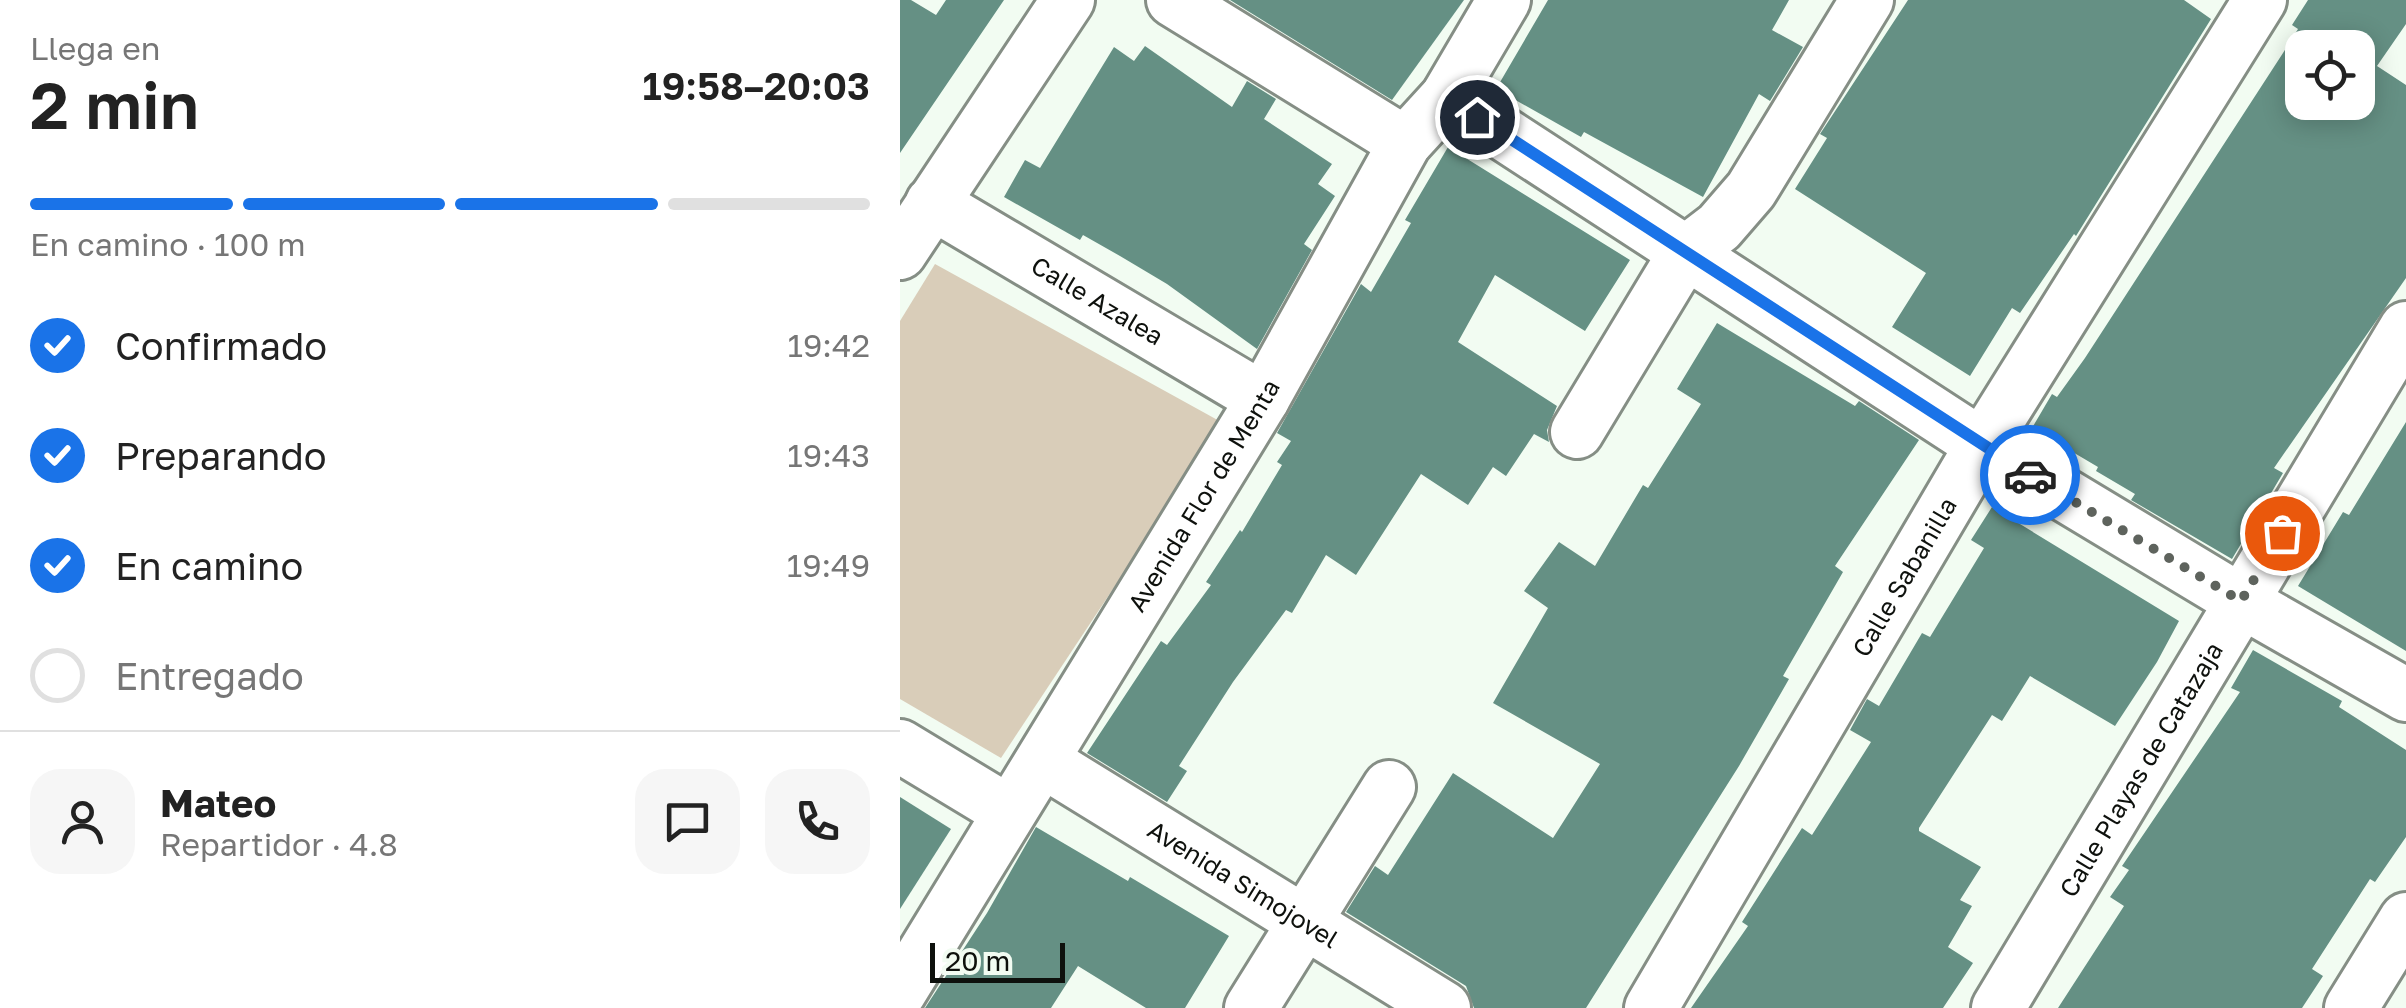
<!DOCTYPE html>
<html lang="es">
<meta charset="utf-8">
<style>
body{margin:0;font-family:"Golos Text",sans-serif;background:#f6f6f6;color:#222;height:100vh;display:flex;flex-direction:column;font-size:38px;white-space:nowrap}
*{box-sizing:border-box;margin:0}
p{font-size:32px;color:#767676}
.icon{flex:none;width:55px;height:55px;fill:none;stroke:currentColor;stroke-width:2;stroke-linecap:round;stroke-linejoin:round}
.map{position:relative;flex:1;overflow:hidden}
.drawer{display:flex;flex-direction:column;background:#fff;width:900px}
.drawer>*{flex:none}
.buttons{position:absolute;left:1385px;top:30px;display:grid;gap:20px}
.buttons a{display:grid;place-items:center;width:90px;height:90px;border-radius:20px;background:#fff;box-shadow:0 5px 25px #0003;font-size:50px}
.scale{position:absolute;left:30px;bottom:25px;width:135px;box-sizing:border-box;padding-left:10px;border:5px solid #0e110d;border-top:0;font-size:28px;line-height:35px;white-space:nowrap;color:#0e110d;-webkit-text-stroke:8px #f2fcf2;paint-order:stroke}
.pin{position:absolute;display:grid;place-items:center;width:85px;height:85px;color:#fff;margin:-42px;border:5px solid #fff;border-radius:50%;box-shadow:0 2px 10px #0007}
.courier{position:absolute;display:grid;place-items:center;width:100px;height:100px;margin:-50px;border:8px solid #1a73e8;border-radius:50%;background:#fff;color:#222;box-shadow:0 2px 12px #0007}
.overview em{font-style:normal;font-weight:600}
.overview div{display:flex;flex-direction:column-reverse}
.overview{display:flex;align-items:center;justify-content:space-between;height:170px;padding:0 30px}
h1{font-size:65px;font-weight:600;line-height:75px}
.bar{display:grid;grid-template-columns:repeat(4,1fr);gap:15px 10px;align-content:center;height:120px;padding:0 30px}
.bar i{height:12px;border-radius:8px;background:#e0e0e0}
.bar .active{background:#1a73e8}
.bar p{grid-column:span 4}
.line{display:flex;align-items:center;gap:25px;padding:0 30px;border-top:2px solid #e0e0e0}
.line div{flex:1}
.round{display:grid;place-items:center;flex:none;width:105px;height:105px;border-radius:30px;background:#f6f6f6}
ol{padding:0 30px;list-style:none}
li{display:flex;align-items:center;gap:30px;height:110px}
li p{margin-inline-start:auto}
li .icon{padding:10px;border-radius:50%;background:#1a73e8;color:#fff;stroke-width:4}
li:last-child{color:#767676}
li i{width:55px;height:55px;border:5px solid #e0e0e0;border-radius:50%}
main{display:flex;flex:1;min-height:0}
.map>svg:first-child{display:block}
.green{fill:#d9cdb9}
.building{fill:#659084;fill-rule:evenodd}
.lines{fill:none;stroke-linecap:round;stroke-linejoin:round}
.street-casing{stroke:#858e85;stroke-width:58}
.street{stroke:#fff;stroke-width:52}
.done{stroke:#5e635d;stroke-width:10;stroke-dasharray:0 18}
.route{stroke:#1a73e8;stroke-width:12}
.labels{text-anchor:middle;stroke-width:8;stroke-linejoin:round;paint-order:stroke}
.street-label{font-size:25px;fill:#0e110d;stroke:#f2fcf2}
</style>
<main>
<section class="drawer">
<div class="overview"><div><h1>2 min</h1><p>Llega en</p></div><em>19:58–20:03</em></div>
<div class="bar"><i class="active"></i><i class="active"></i><i class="active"></i><i></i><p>En camino · 100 m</p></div>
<ol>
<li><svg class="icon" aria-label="check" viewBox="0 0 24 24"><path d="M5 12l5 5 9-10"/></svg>Confirmado<p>19:42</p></li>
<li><svg class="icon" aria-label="check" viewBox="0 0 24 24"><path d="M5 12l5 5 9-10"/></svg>Preparando<p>19:43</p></li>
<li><svg class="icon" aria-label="check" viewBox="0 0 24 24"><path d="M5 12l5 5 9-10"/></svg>En camino<p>19:49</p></li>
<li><i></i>Entregado</li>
</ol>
<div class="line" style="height:180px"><a class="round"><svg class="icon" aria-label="person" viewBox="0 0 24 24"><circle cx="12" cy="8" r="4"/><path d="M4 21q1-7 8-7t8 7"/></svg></a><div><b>Mateo</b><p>Repartidor · 4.8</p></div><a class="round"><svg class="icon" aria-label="chat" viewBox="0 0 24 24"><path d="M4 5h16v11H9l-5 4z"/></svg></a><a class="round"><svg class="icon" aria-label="phone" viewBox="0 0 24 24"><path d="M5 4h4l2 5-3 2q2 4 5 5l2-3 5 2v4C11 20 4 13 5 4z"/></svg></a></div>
</section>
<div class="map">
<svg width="1506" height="1008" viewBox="0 0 1506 1008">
<rect width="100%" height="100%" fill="#f2fcf2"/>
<path class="green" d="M35 264 323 423 101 758 0 699V321Z"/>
<g class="building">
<path d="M0 0H11L36 15 46 0H104L0 153Z"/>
<path d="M330 0H564L492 100Z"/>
<path d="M648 0H889L872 30 903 47 870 101 859 94 803 197 684 132 681 137 596 89Z"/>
<path d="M1008 0H1284L1311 19 1176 236 1174 234 1120 313 1112 308 1070 376 992 327 1026 273 895 189 927 138 920 134Z"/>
<path d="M1408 0H1506V24L1477 66 1506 85V278L1374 468 1383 473 1332 559 1231 500 1235 494 1196 471 1198 467 1132 428 1152 394 1157 397 1185 358 1383 53 1398 29 1392 25ZM1402 48H1458V102H1402Z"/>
<path d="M245 46 332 107 347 81 376 99 364 119 432 164 418 184 435 196 404 244 412 250 357 349 267 284 220 256 183 235 180 240 104 197 125 160 140 168 214 47 234 61Z"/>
<path d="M548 147 730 260 685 331 595 275 558 342 657 406 647 430 649 442 634 434 606 476 593 467 568 505 521 474 456 575 426 555 392 613 386 610 333 682 279 766 287 771 267 802 187 753 261 641 267 645 311 585 306 582 340 530 342 532 382 465 377 462 391 441 377 433 461 284 471 292 511 223 505 220Z"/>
<path d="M817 323 955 406 959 401 1019 440 935 566 943 572 883 676 889 679 839 766 686 1008H574L566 986 446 912 475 866 488 875 553 773 653 838 700 764 593 703 648 608 624 591 659 542 695 566 743 485 748 488 801 404 777 389Z"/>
<path d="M1506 422V651L1398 586 1443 512 1449 515Z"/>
<path d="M1092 507 1279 621 1257 662 1215 726 1130 676 1102 721 1092 715 1019 828V831L1081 867 1060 900 1072 906 1048 947 1073 963 1043 1008H791L848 926 842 922 902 828 912 835 971 742 950 730 967 699 979 706 1022 633 1030 637 1084 548 1071 540Z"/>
<path d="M1353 650 1442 701 1439 707 1506 750V837L1475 882 1470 879 1412 969 1423 976 1402 1008H1158L1224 906 1210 897 1229 870 1222 866 1340 692 1331 688Z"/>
<path d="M0 797 51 829 0 909Z"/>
<path d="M136 827 228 881 230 877 329 936 285 1008H246L178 966 151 1008H25L87 913Z"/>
</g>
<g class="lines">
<g class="street-casing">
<g id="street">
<path d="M273 0 505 143"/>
<path d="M547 97 1082 445 1341 601 1506 695"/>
<path id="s1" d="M32 203 363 399"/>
<path d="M0 253 168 0"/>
<path d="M677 432 785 253 819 227 851 190 967 0"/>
<path d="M0 746 109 812"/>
<path id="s2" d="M143 761 544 1008"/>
<path id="s3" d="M0 992 363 399 505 143 547 97 604 0"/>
<path d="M351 1008 489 787"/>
<path id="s4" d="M751 1008 1082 445 1360 0"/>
<path id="s5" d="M1098 1008 1506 328"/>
<path d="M1451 1008 1506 919"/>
</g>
</g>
<use href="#street" class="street"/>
</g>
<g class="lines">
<path class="done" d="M1130 475 1341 601 1382 533"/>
<path class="route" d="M577 117 1130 475"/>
</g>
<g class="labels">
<g class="street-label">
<text dy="9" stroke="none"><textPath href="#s1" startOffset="192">Calle Azalea</textPath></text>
<text dy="9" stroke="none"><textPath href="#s3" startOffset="582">Avenida Flor de Menta</textPath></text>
<text dy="9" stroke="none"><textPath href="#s4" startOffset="500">Calle Sabanilla</textPath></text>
<text dy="9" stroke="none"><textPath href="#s5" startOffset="278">Calle Playas de Catazaja</textPath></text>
<text dy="9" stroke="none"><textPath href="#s2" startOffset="235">Avenida Simojovel</textPath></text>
</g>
</g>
</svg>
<div class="buttons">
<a><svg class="icon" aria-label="locate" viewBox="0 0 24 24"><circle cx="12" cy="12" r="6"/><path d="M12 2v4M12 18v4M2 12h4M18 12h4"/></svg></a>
</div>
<div class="scale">20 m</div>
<div class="pin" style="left:1382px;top:533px;background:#ea580c"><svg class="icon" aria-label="bag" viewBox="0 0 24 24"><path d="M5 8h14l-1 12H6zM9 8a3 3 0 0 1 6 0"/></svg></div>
<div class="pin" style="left:577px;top:117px;background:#1f2937"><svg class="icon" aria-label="home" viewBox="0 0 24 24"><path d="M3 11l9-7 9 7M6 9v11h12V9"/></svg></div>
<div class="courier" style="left:1130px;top:475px"><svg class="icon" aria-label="car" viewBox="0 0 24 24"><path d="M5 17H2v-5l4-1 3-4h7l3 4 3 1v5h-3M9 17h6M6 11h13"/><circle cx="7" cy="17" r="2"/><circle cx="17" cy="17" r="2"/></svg></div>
</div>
</main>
